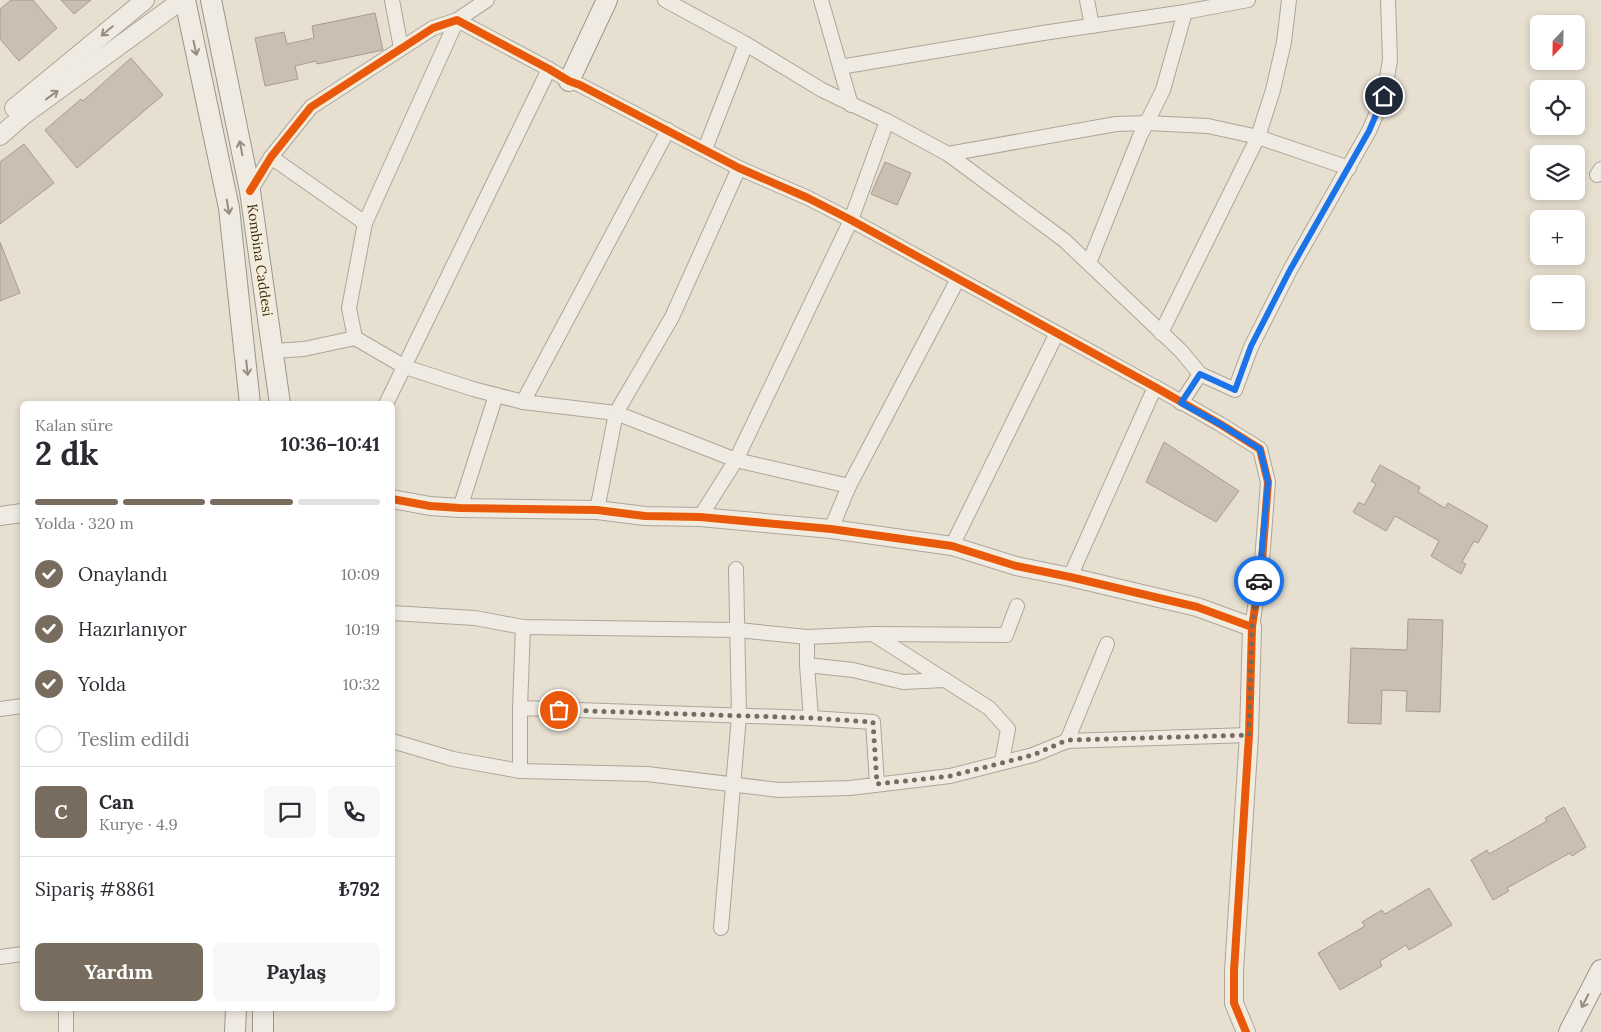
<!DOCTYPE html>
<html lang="tr">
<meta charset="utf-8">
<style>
body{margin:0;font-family:Lora,serif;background:#f7f7f7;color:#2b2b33;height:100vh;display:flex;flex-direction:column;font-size:19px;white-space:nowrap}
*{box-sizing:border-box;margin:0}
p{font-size:16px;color:#7c7c81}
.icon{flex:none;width:28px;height:28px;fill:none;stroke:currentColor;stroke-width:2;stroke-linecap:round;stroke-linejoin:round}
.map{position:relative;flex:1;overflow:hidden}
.side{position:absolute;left:20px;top:401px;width:375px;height:610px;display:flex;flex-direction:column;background:#fff;border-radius:8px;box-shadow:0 2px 8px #0003}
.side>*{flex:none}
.needle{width:32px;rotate:202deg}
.buttons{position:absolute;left:1530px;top:15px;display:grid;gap:10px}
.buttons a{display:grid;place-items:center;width:55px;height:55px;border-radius:8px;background:#fff;box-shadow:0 2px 8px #0003;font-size:25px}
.pin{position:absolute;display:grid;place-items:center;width:42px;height:42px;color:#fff;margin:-21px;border:2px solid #fff;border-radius:50%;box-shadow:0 1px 5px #0007}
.courier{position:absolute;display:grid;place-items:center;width:50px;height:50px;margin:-25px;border:4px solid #1a73e8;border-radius:50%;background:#fff;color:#222;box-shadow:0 1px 6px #0007}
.headline em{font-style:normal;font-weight:800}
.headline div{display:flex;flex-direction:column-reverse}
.headline{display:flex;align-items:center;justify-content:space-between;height:85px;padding:0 15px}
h1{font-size:32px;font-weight:800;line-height:38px}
.bar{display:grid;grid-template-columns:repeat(4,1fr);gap:8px 5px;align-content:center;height:60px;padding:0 15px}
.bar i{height:6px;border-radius:4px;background:#e1e1e2}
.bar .on{background:#786c5e}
.bar p{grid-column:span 4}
.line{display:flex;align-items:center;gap:12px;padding:0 15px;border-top:1px solid #e1e1e2}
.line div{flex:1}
.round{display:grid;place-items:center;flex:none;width:52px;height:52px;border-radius:8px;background:#f7f7f7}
ol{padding:0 15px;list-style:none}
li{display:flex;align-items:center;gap:15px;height:55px}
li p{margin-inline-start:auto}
li .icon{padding:5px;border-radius:50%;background:#786c5e;color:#fff;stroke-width:4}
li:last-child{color:#7c7c81}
li i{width:28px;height:28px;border:2px solid #e1e1e2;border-radius:50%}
.action{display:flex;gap:10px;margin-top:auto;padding:10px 15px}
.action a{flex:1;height:58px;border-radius:8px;background:#786c5e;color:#fff;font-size:20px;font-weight:800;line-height:58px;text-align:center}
.action a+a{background:#f7f7f7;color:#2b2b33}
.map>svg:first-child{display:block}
.building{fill:#cbbfb2;stroke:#a89c90}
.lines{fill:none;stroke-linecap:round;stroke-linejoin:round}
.minor-casing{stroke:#ada599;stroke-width:16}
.tertiary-casing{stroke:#ada599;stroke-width:20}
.secondary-casing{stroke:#9c958a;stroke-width:22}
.minor{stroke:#efebe3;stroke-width:14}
.tertiary{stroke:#efebe3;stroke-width:18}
.secondary{stroke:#efebe3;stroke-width:20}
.cycleway-casing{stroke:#f7eed8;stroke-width:11}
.cycleway{stroke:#e8590c;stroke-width:8}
.oneway{stroke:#968c82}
.done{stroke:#786c5e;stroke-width:5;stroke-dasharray:0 9}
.route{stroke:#1a73e8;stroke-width:6}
.labels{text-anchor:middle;stroke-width:4;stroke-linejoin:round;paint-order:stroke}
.street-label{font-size:14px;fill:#3d2e20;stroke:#f7eed8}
</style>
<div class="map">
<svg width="1601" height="1032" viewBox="0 0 1601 1032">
<rect width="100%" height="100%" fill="#e7e0d1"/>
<g class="building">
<path d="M11 0H33L57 28 19 61 0 39V9Z"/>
<path d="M61 0H91L74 14Z"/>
<path d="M375 13 383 50 317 64 316 61 295 66 298 79 265 86 255 38 284 32 287 44 314 38 312 26Z"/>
<path d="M131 58 163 95 77 168 45 130 81 99 83 101Z"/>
<path d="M24 144 54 183 0 224V162Z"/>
<path d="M885 162 911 173 897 205 871 194Z"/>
<path d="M0 242 20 293 0 301Z"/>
<path d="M1164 442 1239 491 1216 522 1146 482Z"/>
<path d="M1380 465 1420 487 1418 492 1445 508 1448 503 1488 526 1478 543 1474 541 1462 562 1466 564 1461 574 1431 556 1439 541 1395 516 1386 531 1353 512 1359 502 1364 505 1376 484 1371 481Z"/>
<path d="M1408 619 1443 620 1440 712 1406 711 1407 691 1382 690 1381 724 1348 723 1351 648 1407 650Z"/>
<path d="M1564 807 1586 847 1572 856 1570 853 1507 888 1509 891 1493 900 1471 860 1487 850 1489 854 1547 821 1545 818Z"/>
<path d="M1429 888 1452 925 1409 950 1406 945 1380 961 1382 966 1340 990 1318 953 1365 926 1362 922 1382 910 1385 914Z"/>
</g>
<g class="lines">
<g class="minor-casing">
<g id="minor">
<path d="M392 0 401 48"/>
<path d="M487 0 457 20 365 223 349 308 355 338 405 367 473 389 523 402 616 413 672 317 739 168"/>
<path d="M665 0 746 44 822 90 887 121 948 154"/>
<path d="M821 0 851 105"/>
<path d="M1087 0 1092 26"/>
<path d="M840 67 1043 33 1185 12 1248 0"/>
<path d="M705 149 746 44"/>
<path d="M271 157 365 223"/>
<path d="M1597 175 1601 169"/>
<path d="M250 191 271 157 311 107 433 28 457 20 549 69 569 81 580 85 739 168 808 198 851 220 1155 387 1220 424 1260 449 1268 482 1262 561 1252 627"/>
<path d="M1089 263 1140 136 1163 90 1185 12"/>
<path d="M1161 333 1258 137 1273 90 1284 42 1289 0"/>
<path d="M273 351 304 349 355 338"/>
<path d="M1200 374 1235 390 1251 347 1290 270 1369 131 1384 96 1390 60 1388 0"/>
<path d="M523 402 668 130"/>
<path d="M1181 403 1200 374 1181 351 1064 240 948 154 1116 124 1147 123 1208 126 1258 137 1349 168"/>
<path d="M386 404 549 69"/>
<path d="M460 508 496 395"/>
<path d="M597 510 616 413 736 460 849 486"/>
<path d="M700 517 736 460 851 220 887 121"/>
<path d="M831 529 849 486 958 279"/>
<path d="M952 546 1057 333"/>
<path d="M1070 577 1155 387"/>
<path d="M392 613 475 618 523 627 738 630 807 637 873 634 989 708 1008 729 1002 762"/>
<path d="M875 634 1006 635 1017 606"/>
<path d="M807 637V665L811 718"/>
<path d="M807 665 853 670 903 682 945 680"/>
<path d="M520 708 523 627"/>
<path d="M0 709 22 706"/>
<path d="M392 741 453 759 520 771"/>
<path d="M1067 741 1107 644"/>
<path d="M877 784 873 722 811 718 520 708V771L647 774 779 790 850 788 950 776 1033 755 1067 741 1249 735"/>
<path d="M721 928 739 716 736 569"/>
<path d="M0 957 22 954"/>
<path d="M66 1009V1032"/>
</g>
</g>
<g class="tertiary-casing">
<g id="tertiary">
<path d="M14 108 145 0"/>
<path d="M0 136 24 115 182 0"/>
<path d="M392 499 430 506 460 508 597 510 645 516 700 517 831 529 952 546 1016 566 1070 577 1197 607 1252 627 1249 735 1234 971V1003L1246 1032"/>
<path d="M0 516 22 513"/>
</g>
</g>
<g class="secondary-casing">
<g id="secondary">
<path d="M185 0 229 208 250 404"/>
<path d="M211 0 250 191 280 404"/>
<path d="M569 81 607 0"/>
<path d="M235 1032 236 1009"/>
<path d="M263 1032V1009"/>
<path d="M1569 1032 1601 970"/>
</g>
</g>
<use href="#minor" class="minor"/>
<use href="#tertiary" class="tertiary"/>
<use href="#secondary" class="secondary"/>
<g class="cycleway-casing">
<g id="cycleway">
<path d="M250 191 271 157 311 107 433 28 457 20 549 69 569 81 580 85 739 168 808 198 851 220 1155 387 1220 424 1260 449 1268 482 1262 561 1252 627"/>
<path d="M392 499 430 506 460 508 597 510 645 516 700 517 831 529 952 546 1016 566 1070 577 1197 607 1252 627 1249 735 1234 971V1003L1246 1032"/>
</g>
</g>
<use href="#cycleway" class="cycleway"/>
</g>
<defs><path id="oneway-shaft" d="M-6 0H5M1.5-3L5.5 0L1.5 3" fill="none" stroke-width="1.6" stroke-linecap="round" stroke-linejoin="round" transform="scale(1.25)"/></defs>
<g class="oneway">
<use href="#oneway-shaft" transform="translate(107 31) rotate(140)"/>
<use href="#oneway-shaft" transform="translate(195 48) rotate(78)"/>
<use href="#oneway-shaft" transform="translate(52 95) rotate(-36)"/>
<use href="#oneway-shaft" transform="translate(241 148) rotate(-101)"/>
<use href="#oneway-shaft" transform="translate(228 207) rotate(80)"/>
<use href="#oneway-shaft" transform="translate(247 368) rotate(84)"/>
<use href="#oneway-shaft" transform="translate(1585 1001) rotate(117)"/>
</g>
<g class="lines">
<path class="done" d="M559 710 811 718 873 722 877 784 950 776 1033 755 1067 740 1249 735 1252 628 1259 581"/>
<path class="route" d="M1259 581 1268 482 1260 449 1220 424 1181 403 1200 374 1235 390 1251 346 1290 270 1369 131 1384 96"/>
</g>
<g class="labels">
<g class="street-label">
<text transform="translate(260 260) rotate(82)" y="5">Kombina Caddesi</text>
</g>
</g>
</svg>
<div class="buttons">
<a><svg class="needle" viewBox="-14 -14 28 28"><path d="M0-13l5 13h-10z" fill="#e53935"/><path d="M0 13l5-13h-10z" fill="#7c7c81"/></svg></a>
<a><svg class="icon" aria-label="locate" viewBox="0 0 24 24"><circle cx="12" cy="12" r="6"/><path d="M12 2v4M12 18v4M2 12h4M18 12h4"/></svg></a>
<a><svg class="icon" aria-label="layers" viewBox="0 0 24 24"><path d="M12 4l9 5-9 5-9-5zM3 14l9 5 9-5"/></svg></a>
<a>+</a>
<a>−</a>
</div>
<div class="pin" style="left:559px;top:710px;background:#ea580c"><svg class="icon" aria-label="bag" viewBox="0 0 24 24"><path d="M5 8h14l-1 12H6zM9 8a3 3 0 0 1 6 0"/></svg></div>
<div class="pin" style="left:1384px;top:96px;background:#1f2937"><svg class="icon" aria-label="home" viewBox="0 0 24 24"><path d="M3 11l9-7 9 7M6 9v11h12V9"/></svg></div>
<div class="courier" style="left:1259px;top:581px"><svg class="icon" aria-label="car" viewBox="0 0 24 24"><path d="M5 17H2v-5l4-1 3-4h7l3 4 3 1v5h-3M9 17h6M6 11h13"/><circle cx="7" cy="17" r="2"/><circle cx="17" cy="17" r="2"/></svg></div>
<section class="side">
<div class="headline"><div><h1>2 dk</h1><p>Kalan süre</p></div><em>10:36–10:41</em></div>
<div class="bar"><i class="on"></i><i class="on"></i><i class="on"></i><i></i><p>Yolda · 320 m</p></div>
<ol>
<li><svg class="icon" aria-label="check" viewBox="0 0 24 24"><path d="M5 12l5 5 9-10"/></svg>Onaylandı<p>10:09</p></li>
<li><svg class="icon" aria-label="check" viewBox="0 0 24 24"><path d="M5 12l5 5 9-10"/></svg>Hazırlanıyor<p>10:19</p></li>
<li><svg class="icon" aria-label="check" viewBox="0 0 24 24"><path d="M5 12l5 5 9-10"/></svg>Yolda<p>10:32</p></li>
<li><i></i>Teslim edildi</li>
</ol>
<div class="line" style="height:90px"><b class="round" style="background:#786c5e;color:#fff">C</b><div><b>Can</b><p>Kurye · 4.9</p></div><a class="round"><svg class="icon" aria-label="chat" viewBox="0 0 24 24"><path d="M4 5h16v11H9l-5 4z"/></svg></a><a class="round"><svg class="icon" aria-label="phone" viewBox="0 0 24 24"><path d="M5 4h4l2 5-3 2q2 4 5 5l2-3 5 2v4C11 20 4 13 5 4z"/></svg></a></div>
<div class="line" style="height:65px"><div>Sipariş #8861</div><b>₺792</b></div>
<div class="action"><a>Yardım</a><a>Paylaş</a></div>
</section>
</div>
